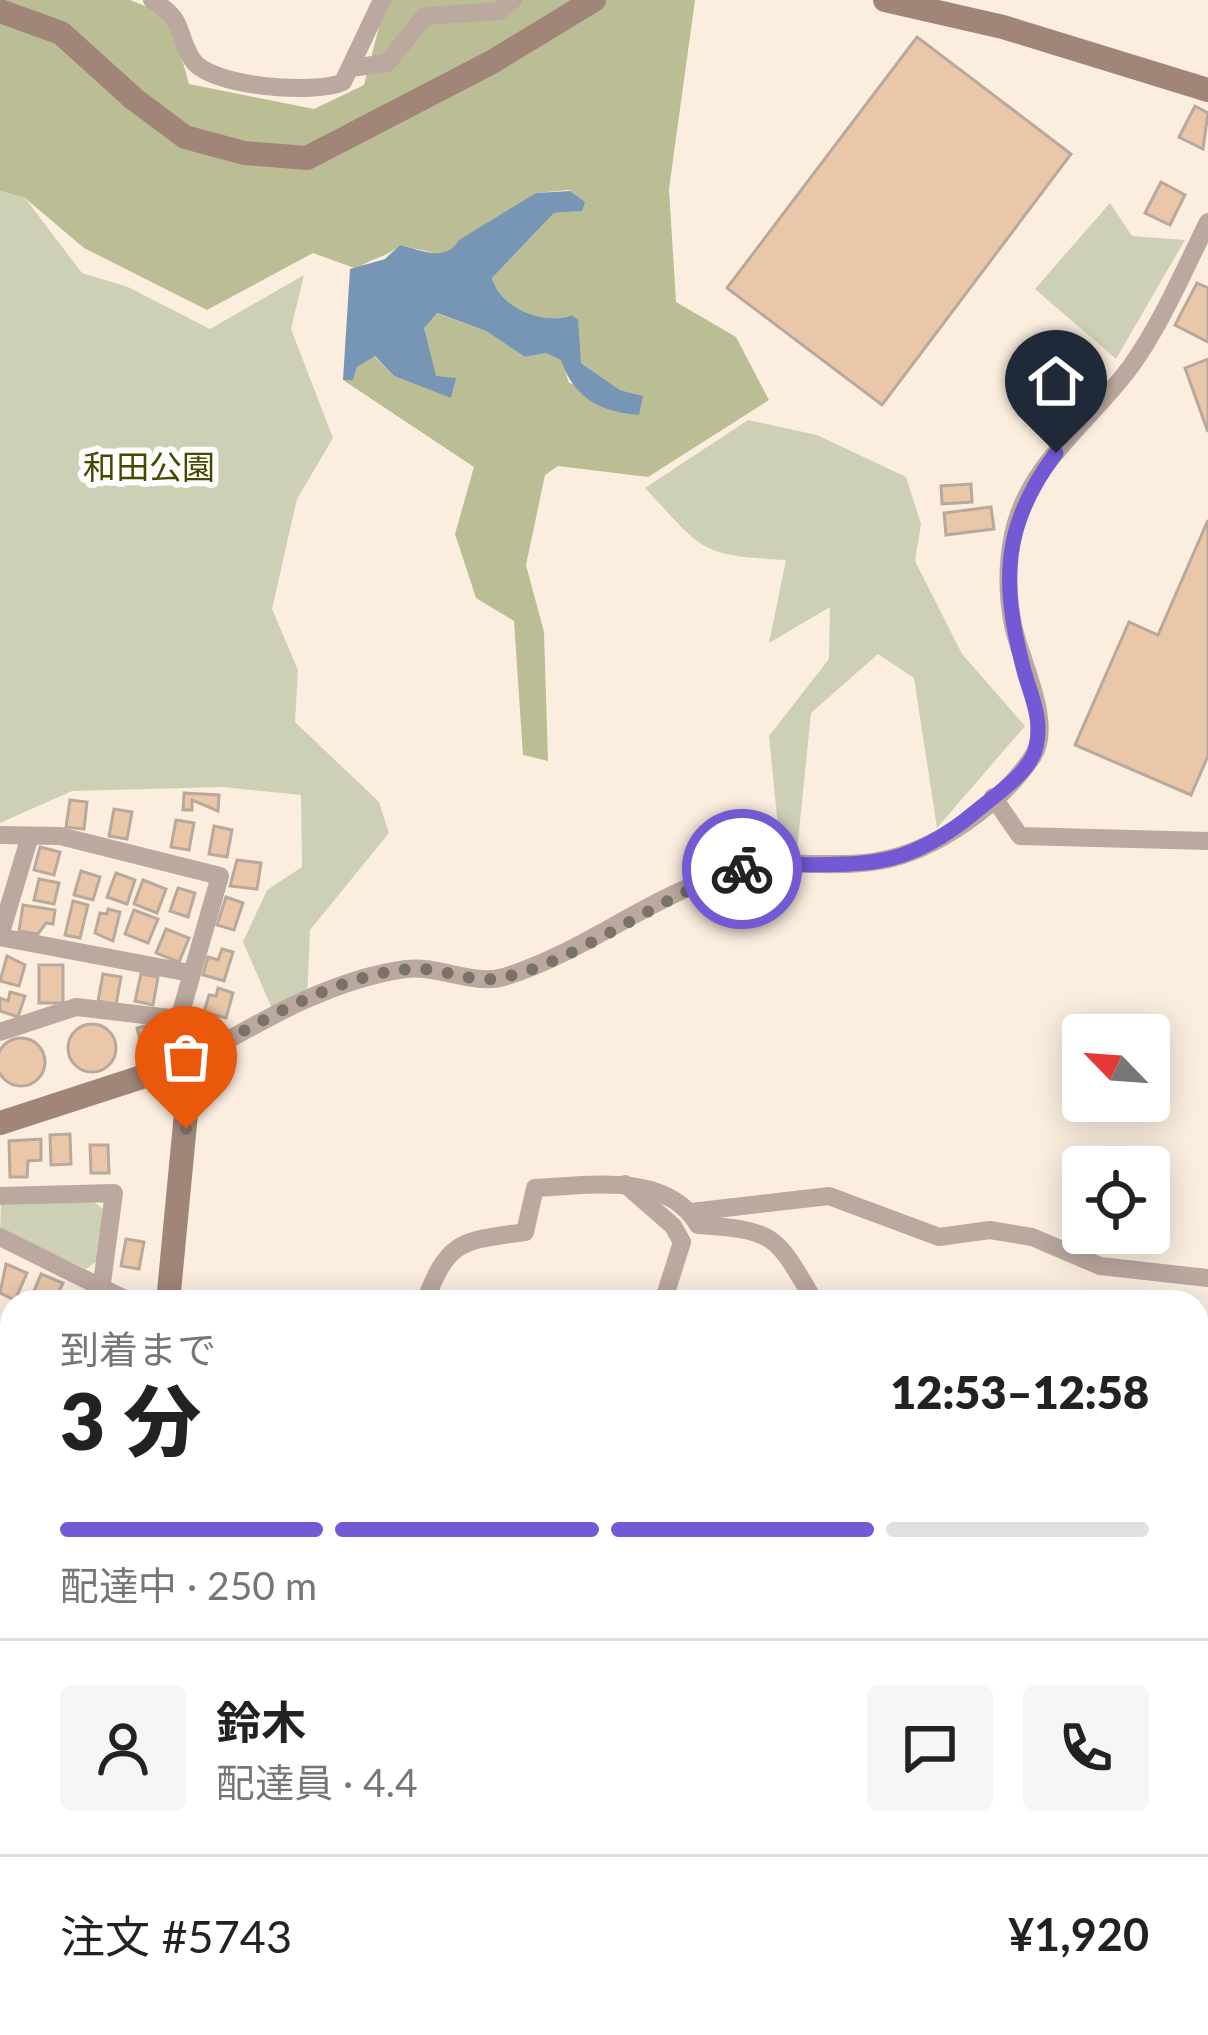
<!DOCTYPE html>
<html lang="ja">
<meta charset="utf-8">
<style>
body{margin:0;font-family:Lato,"Noto Sans JP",sans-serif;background:#f6f6f6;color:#222;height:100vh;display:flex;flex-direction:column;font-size:45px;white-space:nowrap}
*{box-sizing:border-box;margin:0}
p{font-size:39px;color:#767676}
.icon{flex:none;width:66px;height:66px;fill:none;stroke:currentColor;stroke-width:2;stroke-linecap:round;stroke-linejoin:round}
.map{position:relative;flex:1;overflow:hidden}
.sheet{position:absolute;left:0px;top:1290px;width:1209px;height:747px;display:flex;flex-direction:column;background:#fff;border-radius:36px 36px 0 0;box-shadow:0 6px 30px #0003}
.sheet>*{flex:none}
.needle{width:78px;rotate:295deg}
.tools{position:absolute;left:1062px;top:1014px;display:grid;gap:24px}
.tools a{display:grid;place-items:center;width:108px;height:108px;border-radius:12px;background:#fff;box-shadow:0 6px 30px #0003;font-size:60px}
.pin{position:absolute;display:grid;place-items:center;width:102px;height:102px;color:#fff;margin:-123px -51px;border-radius:50% 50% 50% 0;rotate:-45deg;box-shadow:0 0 12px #0007}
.pin .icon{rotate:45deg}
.courier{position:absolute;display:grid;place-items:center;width:120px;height:120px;margin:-60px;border:9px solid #735ad4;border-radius:50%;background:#fff;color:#222;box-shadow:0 3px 15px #0007}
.headline em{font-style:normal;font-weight:800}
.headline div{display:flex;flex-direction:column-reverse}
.headline{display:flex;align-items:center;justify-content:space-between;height:204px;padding:0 60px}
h1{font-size:78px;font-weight:800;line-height:90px}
.bar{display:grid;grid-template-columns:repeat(4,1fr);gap:18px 12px;align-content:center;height:144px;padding:0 60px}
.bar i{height:15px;border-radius:9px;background:#e0e0e0}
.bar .on{background:#735ad4}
.bar p{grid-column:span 4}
.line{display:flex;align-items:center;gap:30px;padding:0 60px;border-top:3px solid #e0e0e0}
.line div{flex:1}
.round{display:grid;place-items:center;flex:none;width:126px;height:126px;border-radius:12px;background:#f6f6f6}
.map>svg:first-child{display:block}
.green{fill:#ced0b6}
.forest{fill:#bbbe94}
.water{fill:#7795b4}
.building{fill:#ebc7aa;stroke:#b8a99c;stroke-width:3}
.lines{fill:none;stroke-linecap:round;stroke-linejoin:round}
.lane{stroke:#bba89f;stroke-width:9}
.street{stroke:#bba89f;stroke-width:18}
.secondary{stroke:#a08578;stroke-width:24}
.done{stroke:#7a7269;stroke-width:12;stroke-dasharray:0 21.6}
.route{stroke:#735ad4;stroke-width:15}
.labels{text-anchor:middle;stroke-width:12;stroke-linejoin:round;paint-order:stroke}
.park-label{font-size:33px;fill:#484900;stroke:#fdfdfd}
</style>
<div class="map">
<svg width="1208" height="2035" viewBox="0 0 1208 2035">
<rect width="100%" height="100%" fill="#fbeedf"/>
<g class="green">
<path d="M0 191 25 198 82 273 128 287 210 329 304 275 291 329 333 438 297 499 272 609 298 670 295 722 379 802 389 833 310 930 307 1001 274 1013 243 942 267 890 302 867 301 795 223 787 72 791 0 823Z"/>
<path d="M1110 203 1132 236 1185 240 1116 359 1035 289Z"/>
<path d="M748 420 817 435 906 477 921 524 915 561 962 654 1025 726 937 828 914 678 878 654 811 713 797 851 780 848 769 736 829 659 830 607 769 643 786 560C698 555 705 552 645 488Z"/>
<path d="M94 1202 103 1209 97 1261 86 1269 0 1229 1 1205Z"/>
<path d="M8 1489 12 1491V1710L0 1709V1505Z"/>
<path d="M1197 1994H1208V2035H1016L1032 2025H1197Z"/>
</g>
<path class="forest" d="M0 0H130L170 16 189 84 314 109 364 85 386 0H695L669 189 676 302 736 337 769 400 648 477 558 466 545 475 526 565 544 632 548 761 523 755 514 621 476 598 455 534 474 467 343 380H353L357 367 374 356 394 376 452 398 429 366 424 327 436 313 486 331 525 357 546 353 562 360 569 383 643 396 620 390 581 363 572 315C545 326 501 309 492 278L554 213 581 211 584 202 569 190 536 193 442 255 400 245C386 258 372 257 357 269L313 253 207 310 84 248 25 198 0 191Z"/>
<path class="water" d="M570 191 585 202 582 211 554 213 492 278C501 309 545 326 572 315L578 320 581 363 620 390 643 396 639 415C600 412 574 398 561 360L546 353 525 357 486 331 437 313 424 328 436 376 456 378 451 398 394 376 375 356 357 367 353 380H343L350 269 385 259 400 245C422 250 445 263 459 240L536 193Z"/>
<g class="building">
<path d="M917 37 1071 154 882 405 727 288Z"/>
<path d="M1195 106 1208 113 1203 149 1179 137Z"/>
<path d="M1161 182 1185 195 1170 225 1145 213Z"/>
<path d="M1197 283 1208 288V342L1175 325Z"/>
<path d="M1208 359V432L1185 368Z"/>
<path d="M971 484 972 502 942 504 941 486Z"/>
<path d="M991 507 994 529 946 535 944 513Z"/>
<path d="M1208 520V756L1191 795 1075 745 1129 622 1158 635Z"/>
<path d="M184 793 219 795 218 811 192 800V810H183Z"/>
<path d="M70 800 87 802 84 829 66 827Z"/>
<path d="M114 809 132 812 127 839 109 836Z"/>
<path d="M176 820 194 823 189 850 171 847Z"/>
<path d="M214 826 232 830 227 857 209 854Z"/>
<path d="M40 847 60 852 54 875 34 870Z"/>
<path d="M237 860 261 863 257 889 230 886Z"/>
<path d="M81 871 100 877 93 900 74 895Z"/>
<path d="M116 873 135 880 127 904 107 897Z"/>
<path d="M39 879 59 883 54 904 34 900Z"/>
<path d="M143 880 166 889 157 913 134 904Z"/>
<path d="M178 888 195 893 188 917 170 911Z"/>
<path d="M226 897 243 903 234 930 217 925Z"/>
<path d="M73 901 88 905 80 938 65 935Z"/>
<path d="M23 905 55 910 53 924 46 923 38 934 19 931Z"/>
<path d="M108 909 120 912 113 941 95 933 100 913 107 914Z"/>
<path d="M134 910 158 919 148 943 125 934Z"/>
<path d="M166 929 189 938 179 962 156 953Z"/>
<path d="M222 949 233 952 224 981 203 975 208 957 218 960Z"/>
<path d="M7 956 25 965 19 986 0 981Z"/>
<rect x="39" y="965" width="24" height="38"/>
<path d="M103 974 121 977 116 1005 98 1001Z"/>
<path d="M141 974 158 977 153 1005 135 1001Z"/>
<path d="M218 988 233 993 226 1018 204 1012 209 995 216 996Z"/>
<path d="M10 992 25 996 18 1017 0 1011V998L8 1001Z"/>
<path d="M156 1023 161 1044 143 1050 137 1028Z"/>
<circle cx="92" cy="1048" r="24"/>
<circle cx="21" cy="1062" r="24"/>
<path d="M70 1134 71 1164 51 1165 50 1135Z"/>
<path d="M41 1139V1160L28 1161 27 1177H10L9 1141Z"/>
<path d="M90 1145H108L109 1173H91Z"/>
<path d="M126 1239 144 1242 139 1269 121 1266Z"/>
<path d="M6 1264 27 1273 15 1300 0 1293Z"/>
<path d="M41 1274 63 1283 54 1302 30 1301Z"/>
<path d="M1197 1810 1208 1811 1200 1876 1208 1877V1898L1197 1899Z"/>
</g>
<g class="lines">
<g class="lane">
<path d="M1197 1662 1208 1665"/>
<path d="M1197 1760 1208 1761"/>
<path d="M9 2035 13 2025"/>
</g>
<g class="street">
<path d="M152 0C187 22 174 29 192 59 208 87 316 95 343 82L382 0"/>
<path d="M351 68 387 63 425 16 499 11 513 0"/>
<path d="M993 797 1020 836 1208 841"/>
<path d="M0 835 60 836 220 876 179 1019"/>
<path d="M0 936 30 836"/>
<path d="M0 937 190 973"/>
<path d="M0 1032 76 1007 179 1019 191 1061C256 1024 330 979 406 969 439 965 473 986 504 977 589 951 657 889 743 869 788 858 834 869 878 861 935 852 1002 803 1033 756 1054 723 1020 660 1013 625 1007 595 1007 564 1013 535 1027 464 1091 421 1131 366 1162 323 1184 270 1208 222"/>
<path d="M625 1184 673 1226 682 1242 663 1302"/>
<path d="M0 1196 114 1193 102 1283"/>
<path d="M691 1212 829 1196 939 1237 990 1230 1032 1237 1100 1266 1208 1278"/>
<path d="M0 1237 131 1302"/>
<path d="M425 1302C448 1239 462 1241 525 1232L535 1188C587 1186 667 1171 698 1225 777 1230 776 1236 815 1302"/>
<path d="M0 1493 8 1478"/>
<path d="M0 1940 12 1946"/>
<path d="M303 2025 309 2035"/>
</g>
<g class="secondary">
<path d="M885 0 1003 27 1208 90"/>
<path d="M0 11 61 33 134 99 185 137 244 153 307 158 492 62 594 0"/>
<path d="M0 1123 191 1061 168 1302"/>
<path d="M192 2025 198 2035"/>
<path d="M868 2025 874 2035"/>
</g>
</g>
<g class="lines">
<path class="done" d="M186 1129 191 1061C256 1024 333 976 409 969 440 966 470 984 500 978 579 963 659 894 742 869"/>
<path class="route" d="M742 869C787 860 833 869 878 861 913 856 948 835 975 812 994 796 1031 772 1036 747 1043 717 1030 695 1023 667 1001 582 1002 525 1056 453"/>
</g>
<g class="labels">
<g class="park-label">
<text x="149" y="479">和田公園</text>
</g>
</g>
</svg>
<div class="tools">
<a><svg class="needle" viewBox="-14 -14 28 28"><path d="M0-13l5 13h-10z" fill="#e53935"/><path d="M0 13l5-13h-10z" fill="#767676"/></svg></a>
<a><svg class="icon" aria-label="locate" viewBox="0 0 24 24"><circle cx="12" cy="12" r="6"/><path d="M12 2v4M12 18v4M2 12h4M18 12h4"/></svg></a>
</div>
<div class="pin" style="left:186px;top:1129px;background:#ea580c"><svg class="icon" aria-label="bag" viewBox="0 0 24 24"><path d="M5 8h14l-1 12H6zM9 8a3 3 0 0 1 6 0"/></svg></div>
<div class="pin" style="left:1056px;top:453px;background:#1f2937"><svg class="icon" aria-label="home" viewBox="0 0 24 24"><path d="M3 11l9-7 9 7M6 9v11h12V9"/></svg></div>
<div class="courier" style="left:742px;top:869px"><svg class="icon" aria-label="bike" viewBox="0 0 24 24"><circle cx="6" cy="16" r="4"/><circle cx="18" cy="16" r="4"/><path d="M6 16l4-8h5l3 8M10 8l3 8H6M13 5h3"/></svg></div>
<section class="sheet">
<div class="headline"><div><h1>3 分</h1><p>到着まで</p></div><em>12:53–12:58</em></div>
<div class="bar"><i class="on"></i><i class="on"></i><i class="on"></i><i></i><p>配達中 · 250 m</p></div>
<div class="line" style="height:216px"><a class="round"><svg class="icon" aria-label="person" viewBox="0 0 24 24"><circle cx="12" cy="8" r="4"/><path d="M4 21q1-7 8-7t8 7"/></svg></a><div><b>鈴木</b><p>配達員 · 4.4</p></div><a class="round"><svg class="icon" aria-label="chat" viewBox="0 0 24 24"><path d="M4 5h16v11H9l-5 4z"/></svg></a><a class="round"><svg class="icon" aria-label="phone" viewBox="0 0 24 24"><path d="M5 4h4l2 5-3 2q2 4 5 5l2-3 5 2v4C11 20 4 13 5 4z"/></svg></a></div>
<div class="line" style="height:156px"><div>注文 #5743</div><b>¥1,920</b></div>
</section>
</div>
